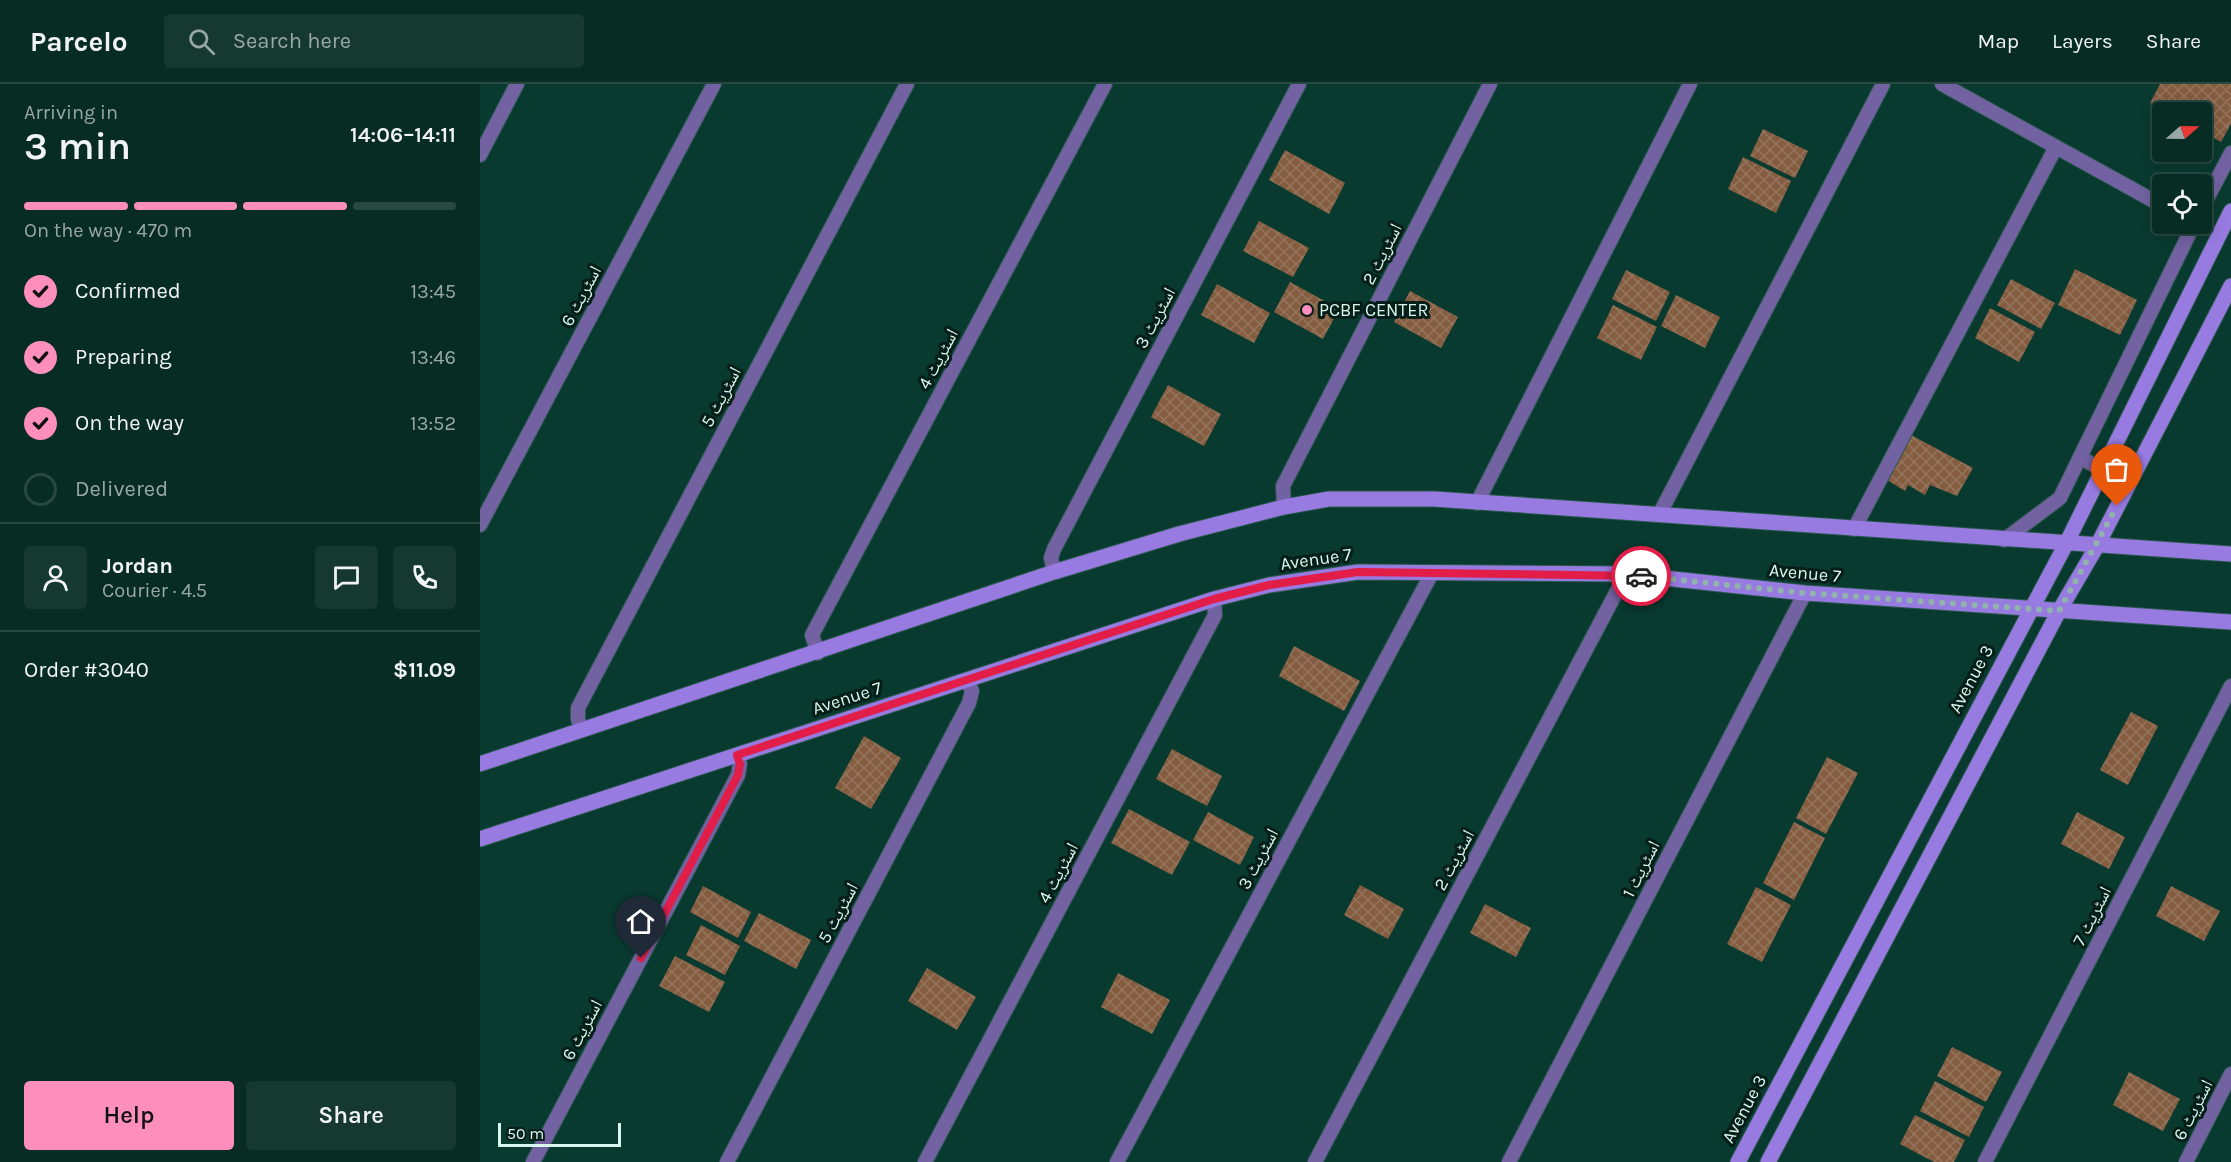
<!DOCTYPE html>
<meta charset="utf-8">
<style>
body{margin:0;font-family:Karla,"Noto Naskh Arabic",sans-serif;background:#153831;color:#f1f3f6;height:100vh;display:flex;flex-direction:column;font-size:22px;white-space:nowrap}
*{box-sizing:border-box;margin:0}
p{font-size:20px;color:#98a7a6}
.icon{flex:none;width:33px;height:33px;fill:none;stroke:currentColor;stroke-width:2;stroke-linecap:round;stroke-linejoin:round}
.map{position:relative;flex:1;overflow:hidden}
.drawer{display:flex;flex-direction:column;background:#072c24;width:480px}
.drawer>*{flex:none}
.needle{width:39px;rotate:70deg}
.tools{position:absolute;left:1672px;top:18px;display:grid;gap:12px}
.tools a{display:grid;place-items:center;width:60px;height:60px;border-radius:6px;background:#072c24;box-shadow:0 3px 15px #0003,0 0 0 2px #284841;font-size:30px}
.scale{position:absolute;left:18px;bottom:15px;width:123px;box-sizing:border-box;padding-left:6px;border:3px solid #d8f6ed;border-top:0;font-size:16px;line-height:21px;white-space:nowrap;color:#d8f6ed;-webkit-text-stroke:4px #051e18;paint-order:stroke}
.pin{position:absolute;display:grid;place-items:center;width:51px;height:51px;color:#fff;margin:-62px -26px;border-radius:50% 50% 50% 0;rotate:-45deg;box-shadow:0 0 6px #0007}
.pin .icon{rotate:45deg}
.courier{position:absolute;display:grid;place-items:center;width:60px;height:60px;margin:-30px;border:4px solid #e11d48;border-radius:50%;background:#fff;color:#222;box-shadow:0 2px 8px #0007}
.headline em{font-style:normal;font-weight:600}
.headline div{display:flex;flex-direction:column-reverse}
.headline{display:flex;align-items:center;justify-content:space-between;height:102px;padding:0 24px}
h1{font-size:39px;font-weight:600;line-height:45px}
.bar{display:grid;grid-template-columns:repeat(4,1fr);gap:9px 6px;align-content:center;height:72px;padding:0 24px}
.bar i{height:8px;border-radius:4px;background:#284841}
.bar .current{background:#fe8ebc}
.bar p{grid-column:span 4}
.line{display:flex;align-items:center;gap:15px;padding:0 24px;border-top:2px solid #284841}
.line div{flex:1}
.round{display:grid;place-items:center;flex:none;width:63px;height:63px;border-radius:6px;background:#153831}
ol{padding:0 24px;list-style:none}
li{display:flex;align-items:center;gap:18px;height:66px}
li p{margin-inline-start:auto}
li .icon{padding:6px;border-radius:50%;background:#fe8ebc;color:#111;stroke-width:4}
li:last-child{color:#98a7a6}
li i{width:33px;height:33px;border:3px solid #284841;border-radius:50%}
.cta{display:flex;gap:12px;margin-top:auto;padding:12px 24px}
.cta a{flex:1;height:69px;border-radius:6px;background:#fe8ebc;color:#111;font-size:24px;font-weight:600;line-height:69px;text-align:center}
.cta a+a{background:#153831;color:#f1f3f6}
header{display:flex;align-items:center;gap:36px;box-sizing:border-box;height:84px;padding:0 30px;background:#072c24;border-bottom:2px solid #284841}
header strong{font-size:28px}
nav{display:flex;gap:33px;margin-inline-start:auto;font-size:21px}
.search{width:420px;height:54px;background:#153831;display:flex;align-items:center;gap:15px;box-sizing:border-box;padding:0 21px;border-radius:6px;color:#98a7a6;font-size:22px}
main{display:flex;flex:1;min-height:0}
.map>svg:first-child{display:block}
.building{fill:url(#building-cross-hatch)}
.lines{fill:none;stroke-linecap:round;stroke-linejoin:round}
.minor-casing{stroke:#2a584e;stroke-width:16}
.secondary-casing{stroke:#2a584e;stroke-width:17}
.minor{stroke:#7362a2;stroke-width:14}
.secondary{stroke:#987be1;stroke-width:15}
.done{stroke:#90b4ab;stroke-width:6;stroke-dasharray:0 10.8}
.route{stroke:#e11d48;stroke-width:8}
.poi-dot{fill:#fe8ebc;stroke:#051e18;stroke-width:2}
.labels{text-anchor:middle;stroke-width:6;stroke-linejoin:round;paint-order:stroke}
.street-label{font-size:18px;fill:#d8f6ed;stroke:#051e18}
.poi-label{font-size:18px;fill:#d8f6ed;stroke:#051e18;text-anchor:start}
</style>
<header>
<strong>Parcelo</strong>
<div class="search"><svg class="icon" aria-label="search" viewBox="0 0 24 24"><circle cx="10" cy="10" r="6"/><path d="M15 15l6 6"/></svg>Search here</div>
<nav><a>Map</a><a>Layers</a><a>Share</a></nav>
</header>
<main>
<section class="drawer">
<div class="headline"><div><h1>3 min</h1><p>Arriving in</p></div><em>14:06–14:11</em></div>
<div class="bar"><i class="current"></i><i class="current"></i><i class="current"></i><i></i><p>On the way · 470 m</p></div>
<ol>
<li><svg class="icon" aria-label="check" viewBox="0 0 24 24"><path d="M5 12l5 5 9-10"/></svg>Confirmed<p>13:45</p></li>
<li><svg class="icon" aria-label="check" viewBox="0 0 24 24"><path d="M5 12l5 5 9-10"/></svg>Preparing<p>13:46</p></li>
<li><svg class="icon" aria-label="check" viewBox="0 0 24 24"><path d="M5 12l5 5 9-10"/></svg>On the way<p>13:52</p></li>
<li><i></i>Delivered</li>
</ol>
<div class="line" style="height:108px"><a class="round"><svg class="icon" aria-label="person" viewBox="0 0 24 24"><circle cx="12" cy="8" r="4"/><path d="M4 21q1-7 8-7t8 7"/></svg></a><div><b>Jordan</b><p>Courier · 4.5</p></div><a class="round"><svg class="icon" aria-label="chat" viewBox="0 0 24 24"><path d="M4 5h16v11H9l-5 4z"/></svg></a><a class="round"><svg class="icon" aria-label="phone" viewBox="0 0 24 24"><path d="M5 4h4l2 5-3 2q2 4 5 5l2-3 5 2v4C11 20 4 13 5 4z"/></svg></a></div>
<div class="line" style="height:78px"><div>Order #3040</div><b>$11.09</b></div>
<div class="cta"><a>Help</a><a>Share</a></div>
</section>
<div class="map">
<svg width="1751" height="1078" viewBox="0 0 1751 1078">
<defs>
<pattern id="building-cross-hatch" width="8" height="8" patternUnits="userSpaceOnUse" patternTransform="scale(1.5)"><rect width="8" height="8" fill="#845c40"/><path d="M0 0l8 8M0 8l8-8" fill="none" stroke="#95745c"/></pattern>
</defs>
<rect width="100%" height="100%" fill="#093a30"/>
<g class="building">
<path d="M1680 0H1751V40L1741 58 1722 47V28H1688L1670 19Z"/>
<path d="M1283 45 1328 67 1315 94 1270 72Z"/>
<path d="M805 66 865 99 849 130 789 96Z"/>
<path d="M1263 73 1311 97 1296 129 1248 105Z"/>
<path d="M779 137 829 164 813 193 763 167Z"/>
<path d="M1595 185 1657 216 1640 251 1578 221Z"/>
<path d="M1146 186 1190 208 1176 237 1132 215Z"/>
<path d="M1531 195 1575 219 1561 245 1517 221Z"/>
<path d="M810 198 859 225 843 255 794 228Z"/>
<path d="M737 200 790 229 774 259 721 231Z"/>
<path d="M930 207 978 233 961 264 914 238Z"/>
<path d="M1196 211 1240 233 1225 264 1181 242Z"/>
<path d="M1133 221 1177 243 1161 276 1117 254Z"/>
<path d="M1510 224 1555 248 1539 278 1495 254Z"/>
<path d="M688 301 741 330 724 362 671 333Z"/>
<path d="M1431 351 1493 384 1477 412 1450 401 1445 411 1428 401 1425 407 1407 396Z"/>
<path d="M814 562 880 597 864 627 799 592Z"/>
<path d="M1651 628 1678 642 1648 701 1620 686Z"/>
<path d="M384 652 421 674 391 725 355 704Z"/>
<path d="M692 665 742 692 727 722 676 695Z"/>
<path d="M1347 673 1378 689 1346 750 1316 734Z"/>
<path d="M649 725 710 758 692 791 631 759Z"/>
<path d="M728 728 774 753 760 781 713 756Z"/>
<path d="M1597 728 1645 753 1629 785 1581 760Z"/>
<path d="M1314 738 1345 754 1314 816 1283 799Z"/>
<path d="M880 801 924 825 908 855 864 831Z"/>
<path d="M223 802 271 828 258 854 210 828Z"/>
<path d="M1691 802 1740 827 1724 857 1676 832Z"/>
<path d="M1276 803 1311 821 1282 878 1247 860Z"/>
<path d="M1005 820 1051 844 1036 873 990 849Z"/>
<path d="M279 829 331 856 316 885 264 857Z"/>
<path d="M221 841 260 862 245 891 206 871Z"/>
<path d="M195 872 245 898 229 928 179 902Z"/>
<path d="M447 884 496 913 477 946 428 917Z"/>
<path d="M638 889 690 916 672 950 621 923Z"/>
<path d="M1472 963 1522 988 1506 1018 1457 992Z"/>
<path d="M1649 988 1700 1015 1683 1047 1633 1021Z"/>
<path d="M1455 997 1504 1023 1489 1053 1440 1027Z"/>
<path d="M1435 1031 1485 1056 1474 1078H1454L1420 1060Z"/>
</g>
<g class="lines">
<g class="minor-casing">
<g id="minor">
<path d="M1462 0 1683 122"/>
<path d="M0 71 37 0"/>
<path d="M1722 124 1751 69"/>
<path d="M1600 373 1622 386"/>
<path d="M997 419 1210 0"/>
<path d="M804 423 803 402 1010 0"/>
<path d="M1179 431 1403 0"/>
<path d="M0 441 234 0"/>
<path d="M1374 445 1576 63"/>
<path d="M1524 456 1580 414 1714 140"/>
<path d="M574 488 571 474 574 465 819 0"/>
<path d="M338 569 332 551 625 0"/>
<path d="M101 645 98 635V624L427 0"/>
<path d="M53 1078 258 691 260 680 257 671"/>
<path d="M247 1078 489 619 492 607 487 596"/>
<path d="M445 1078 735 531 734 515"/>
<path d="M637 1078 952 489"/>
<path d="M835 1078 1146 490"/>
<path d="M1029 1078 1325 509"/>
<path d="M1505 1078 1751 602"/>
<path d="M1706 1078 1751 990"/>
</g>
</g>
<g class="secondary-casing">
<g id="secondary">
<path d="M0 680 574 488 699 450 804 423 849 415H954L1751 470"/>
<path d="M0 755 734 515 789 501 878 488 1146 490 1325 509 1751 538"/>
<path d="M1258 1078 1586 460 1751 127"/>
<path d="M1288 1078 1579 527 1617 462 1751 202"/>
</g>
</g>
<use href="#minor" class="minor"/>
<use href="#secondary" class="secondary"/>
</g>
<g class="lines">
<path class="done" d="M1161 492 1325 509 1579 527 1637 422"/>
<path class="route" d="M161 874 258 691 260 680 257 671 734 515 789 501 878 488 1161 492"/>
</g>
<circle class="poi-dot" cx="827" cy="226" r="6"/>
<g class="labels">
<g class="street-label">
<text transform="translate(902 170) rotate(-63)" y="6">اسٹریٹ 2</text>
<text transform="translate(101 212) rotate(-62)" y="6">اسٹریٹ 6</text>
<text transform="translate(675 234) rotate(-62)" y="6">اسٹریٹ 3</text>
<text transform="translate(458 275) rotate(-62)" y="6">اسٹریٹ 4</text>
<text transform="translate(241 313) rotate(-62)" y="6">اسٹریٹ 5</text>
<text transform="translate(836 475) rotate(-8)" y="6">Avenue 7</text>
<text transform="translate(1325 489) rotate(5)" y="6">Avenue 7</text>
<text transform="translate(1491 595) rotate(-62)" y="6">Avenue 3</text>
<text transform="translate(367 614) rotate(-18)" y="6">Avenue 7</text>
<text transform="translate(778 775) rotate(-62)" y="6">اسٹریٹ 3</text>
<text transform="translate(974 776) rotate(-62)" y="6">اسٹریٹ 2</text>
<text transform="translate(1161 785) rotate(-63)" y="6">اسٹریٹ 1</text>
<text transform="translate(578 789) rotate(-62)" y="6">اسٹریٹ 4</text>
<text transform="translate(358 829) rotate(-62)" y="6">اسٹریٹ 5</text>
<text transform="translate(1612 832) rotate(-63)" y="6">اسٹریٹ 7</text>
<text transform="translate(102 946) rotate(-62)" y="6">اسٹریٹ 6</text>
<text transform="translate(1264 1025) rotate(-62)" y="6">Avenue 3</text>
<text transform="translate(1713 1026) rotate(-63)" y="6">اسٹریٹ 6</text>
</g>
<g class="poi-label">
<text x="839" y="232">PCBF CENTER</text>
</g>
</g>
</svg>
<div class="tools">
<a><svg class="needle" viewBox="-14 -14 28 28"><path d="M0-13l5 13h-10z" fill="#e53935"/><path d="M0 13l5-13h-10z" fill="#98a7a6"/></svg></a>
<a><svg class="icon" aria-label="locate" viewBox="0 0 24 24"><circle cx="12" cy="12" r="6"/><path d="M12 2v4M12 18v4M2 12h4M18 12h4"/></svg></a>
</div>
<div class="scale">50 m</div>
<div class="pin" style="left:1637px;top:422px;background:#ea580c"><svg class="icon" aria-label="bag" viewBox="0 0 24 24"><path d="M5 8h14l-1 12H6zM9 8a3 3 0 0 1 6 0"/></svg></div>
<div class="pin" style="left:161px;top:874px;background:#1f2937"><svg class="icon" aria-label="home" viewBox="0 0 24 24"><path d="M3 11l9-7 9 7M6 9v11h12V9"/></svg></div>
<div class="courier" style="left:1161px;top:492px"><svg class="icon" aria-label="car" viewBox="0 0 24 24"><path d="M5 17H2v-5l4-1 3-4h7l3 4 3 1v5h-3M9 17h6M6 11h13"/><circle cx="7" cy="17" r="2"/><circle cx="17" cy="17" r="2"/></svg></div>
</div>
</main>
